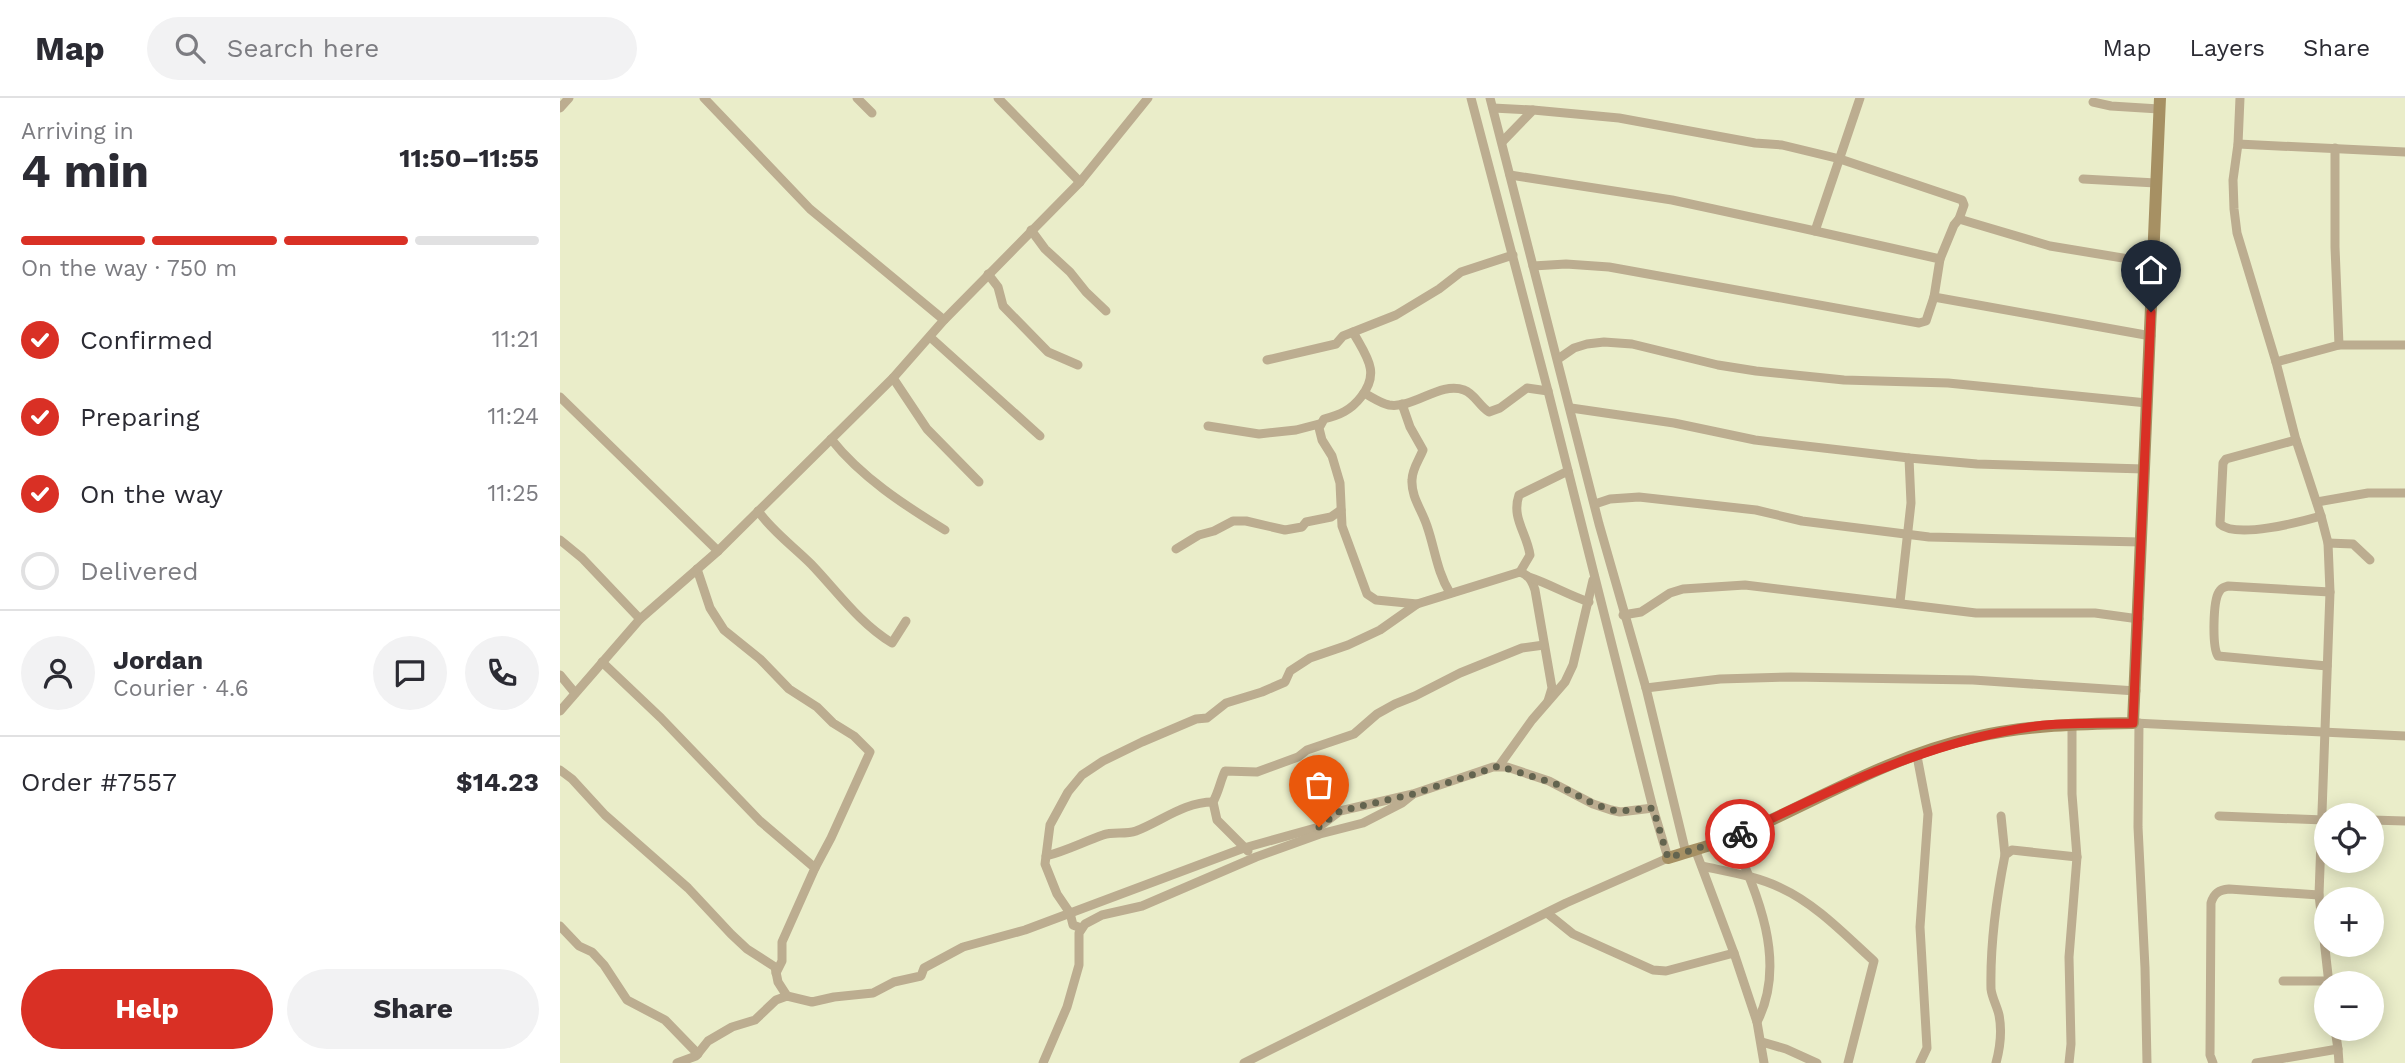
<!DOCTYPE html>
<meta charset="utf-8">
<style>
body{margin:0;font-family:"Work Sans",sans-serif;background:#f2f2f3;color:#2b2b33;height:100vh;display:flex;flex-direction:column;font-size:26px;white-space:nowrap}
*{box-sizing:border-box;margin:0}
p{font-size:23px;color:#7c7c81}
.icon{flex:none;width:38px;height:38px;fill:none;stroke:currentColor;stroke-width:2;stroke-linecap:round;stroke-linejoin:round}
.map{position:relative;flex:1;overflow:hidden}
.drawer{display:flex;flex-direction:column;background:#fff;width:560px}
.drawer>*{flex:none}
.controls{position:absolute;left:1754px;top:705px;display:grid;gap:14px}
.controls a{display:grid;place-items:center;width:70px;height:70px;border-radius:50%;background:#fff;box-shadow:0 4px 18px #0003;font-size:35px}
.pin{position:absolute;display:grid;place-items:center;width:60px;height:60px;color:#fff;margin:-72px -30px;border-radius:50% 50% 50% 0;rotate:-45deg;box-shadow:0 0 7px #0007}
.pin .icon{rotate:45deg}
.courier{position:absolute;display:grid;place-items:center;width:70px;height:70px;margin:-35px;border:5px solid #d93025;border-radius:50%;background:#fff;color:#222;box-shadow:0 2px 9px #0007}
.overview em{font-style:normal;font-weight:700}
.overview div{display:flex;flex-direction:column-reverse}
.overview{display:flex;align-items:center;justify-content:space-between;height:119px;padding:0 21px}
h1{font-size:46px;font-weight:700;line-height:52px}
.bar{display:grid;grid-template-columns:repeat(4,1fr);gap:10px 7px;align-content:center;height:84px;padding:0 21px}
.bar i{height:9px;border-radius:5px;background:#e1e1e2}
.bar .active{background:#d93025}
.bar p{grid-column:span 4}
.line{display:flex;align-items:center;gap:18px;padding:0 21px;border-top:2px solid #e1e1e2}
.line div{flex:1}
.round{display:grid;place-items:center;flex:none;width:74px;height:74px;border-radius:37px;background:#f2f2f3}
ol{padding:0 21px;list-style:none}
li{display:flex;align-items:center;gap:21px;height:77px}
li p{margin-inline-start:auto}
li .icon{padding:7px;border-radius:50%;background:#d93025;color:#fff;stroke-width:4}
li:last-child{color:#7c7c81}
li i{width:38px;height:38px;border:4px solid #e1e1e2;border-radius:50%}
.primary-button{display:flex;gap:14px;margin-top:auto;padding:14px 21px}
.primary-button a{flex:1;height:80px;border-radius:42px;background:#d93025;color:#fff;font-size:28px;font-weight:700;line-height:80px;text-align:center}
.primary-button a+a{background:#f2f2f3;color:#2b2b33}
header{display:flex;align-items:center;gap:42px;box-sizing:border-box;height:98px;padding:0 35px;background:#fff;border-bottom:2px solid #e1e1e2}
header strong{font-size:33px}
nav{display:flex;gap:38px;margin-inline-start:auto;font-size:24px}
.search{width:490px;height:63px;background:#f2f2f3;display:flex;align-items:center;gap:18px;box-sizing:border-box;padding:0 24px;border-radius:38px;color:#7c7c81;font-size:26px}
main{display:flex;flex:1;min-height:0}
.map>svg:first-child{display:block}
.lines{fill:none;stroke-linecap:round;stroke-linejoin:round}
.street{stroke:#bcad90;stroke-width:9}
.secondary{stroke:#a69063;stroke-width:12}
.done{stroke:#63644f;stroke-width:7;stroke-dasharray:0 12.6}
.route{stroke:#d93025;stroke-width:9}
</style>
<header>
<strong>Map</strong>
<div class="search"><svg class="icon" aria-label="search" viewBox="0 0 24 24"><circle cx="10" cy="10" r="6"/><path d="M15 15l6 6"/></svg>Search here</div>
<nav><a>Map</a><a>Layers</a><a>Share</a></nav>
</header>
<main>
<section class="drawer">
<div class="overview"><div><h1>4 min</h1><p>Arriving in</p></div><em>11:50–11:55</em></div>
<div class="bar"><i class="active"></i><i class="active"></i><i class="active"></i><i></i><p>On the way · 750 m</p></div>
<ol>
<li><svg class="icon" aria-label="check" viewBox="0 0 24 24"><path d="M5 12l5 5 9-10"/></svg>Confirmed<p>11:21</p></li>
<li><svg class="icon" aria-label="check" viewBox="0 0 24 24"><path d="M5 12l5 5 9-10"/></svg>Preparing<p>11:24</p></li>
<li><svg class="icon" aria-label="check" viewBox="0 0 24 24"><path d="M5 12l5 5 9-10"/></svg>On the way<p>11:25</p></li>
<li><i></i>Delivered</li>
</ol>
<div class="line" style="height:126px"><a class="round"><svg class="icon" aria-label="person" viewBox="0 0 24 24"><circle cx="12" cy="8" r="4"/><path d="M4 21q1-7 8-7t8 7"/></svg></a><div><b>Jordan</b><p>Courier · 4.6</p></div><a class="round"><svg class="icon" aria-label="chat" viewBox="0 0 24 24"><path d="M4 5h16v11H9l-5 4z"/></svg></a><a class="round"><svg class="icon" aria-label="phone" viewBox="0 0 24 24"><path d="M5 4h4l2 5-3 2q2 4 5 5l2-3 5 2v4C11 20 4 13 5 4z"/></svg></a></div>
<div class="line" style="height:91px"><div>Order #7557</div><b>$14.23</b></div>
<div class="primary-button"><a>Help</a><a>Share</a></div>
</section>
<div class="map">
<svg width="1845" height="965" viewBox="0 0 1845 965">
<rect width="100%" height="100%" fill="#eaedc9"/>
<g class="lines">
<g class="street">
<path d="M144 0 250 111 384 222"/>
<path d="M297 0 312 15"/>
<path d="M438 0 520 84"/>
<path d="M930 0 1039 426 1086 590 1126 755"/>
<path d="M1300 0 1255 133 1380 161 1374 199"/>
<path d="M1533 4 1551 8 1599 11"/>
<path d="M0 10 9 0"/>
<path d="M933 10 973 12"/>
<path d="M942 44 973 12 1059 20 1195 45 1222 47 1280 61 1402 102 1404 107 1399 121"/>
<path d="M1678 46 1845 54"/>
<path d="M1775 50V149L1779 247"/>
<path d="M950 77 1112 102 1255 133"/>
<path d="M1523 81 1596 85"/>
<path d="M471 132 485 151 510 174 526 194 546 213"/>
<path d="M1380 161 1394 127 1399 121 1490 148 1593 165"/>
<path d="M973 168 1006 166 1049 169 1359 225 1366 223 1374 199 1591 238"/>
<path d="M428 176 438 189 443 208 488 254 518 267"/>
<path d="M793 234C806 258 821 274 801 299 791 312 780 317 764 321L759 330 762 342 772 358 780 385 782 428 807 496 816 502 857 506 960 474C969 477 972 483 975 492L992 590 988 603"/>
<path d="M370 239 480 338"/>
<path d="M998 261 1014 250 1027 246 1044 244 1072 246 1158 267 1196 273 1284 282 1388 285 1587 305"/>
<path d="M707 262 776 246 783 238 836 217 879 191 901 174 953 157"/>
<path d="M1716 264 1779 247H1845"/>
<path d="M333 280 367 331 419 384"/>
<path d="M804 295C812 299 820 305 829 307 854 311 880 283 904 292 915 296 919 308 929 314L940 310 967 290 988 293"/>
<path d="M0 299 158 453"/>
<path d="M842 306 850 329 863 352C859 362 852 371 852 382 851 399 862 412 867 428 875 451 877 474 890 495"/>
<path d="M1011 310 1114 325 1195 342 1349 360 1417 366 1584 371"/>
<path d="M648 328 699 336 736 332 759 326"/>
<path d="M271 341C301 379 344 407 385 432"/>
<path d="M1736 342 1666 361 1663 365 1660 426C1676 441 1740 424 1761 418"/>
<path d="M1757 404 1808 395H1845"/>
<path d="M1035 406 1050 401 1079 399 1196 412 1242 423 1369 439 1581 444"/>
<path d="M198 413C213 434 233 448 251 466 277 493 299 525 332 545L346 523"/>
<path d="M0 442 22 460 80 521"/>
<path d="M1768 445 1793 446 1810 462"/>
<path d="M616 451 639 437 654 433 673 423H686L725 432 742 429 746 424 771 419 781 412"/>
<path d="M137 471 150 510 164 532 200 561 229 591 257 609 273 625 294 638 310 654 271 740 255 770"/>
<path d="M960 474 970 457C967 435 951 420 959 397L1008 373"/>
<path d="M969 479C990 486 1008 497 1029 504"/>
<path d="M1340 504 1351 405 1349 360"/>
<path d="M1063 517 1081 514 1110 495 1123 491 1185 487 1416 515H1535L1579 521"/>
<path d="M42 564 101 620 200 723 255 770 222 844V863L216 875"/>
<path d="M1767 568 1658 558C1652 549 1653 503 1659 494 1662 489 1663 490 1668 488L1770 494"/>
<path d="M0 577 15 595"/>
<path d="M1086 590 1160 581 1231 579 1413 582 1576 593"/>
<path d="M0 613 80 521 158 453 333 280 384 222 520 84 588 0"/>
<path d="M1574 625 1845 638"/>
<path d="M1579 625 1578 729 1585 870 1587 965"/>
<path d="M1357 658 1368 716 1360 829 1367 950 1360 965"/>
<path d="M939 668 972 622 1005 584 1013 567 1033 482"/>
<path d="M0 672 12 681 45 717 128 790 171 836 187 851 215 869 218 884 227 898"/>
<path d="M1441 718 1445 757"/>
<path d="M1659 718 1764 722"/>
<path d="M1811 722 1845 723"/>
<path d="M1172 739C1197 795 1228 864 1197 924"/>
<path d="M1135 751 1174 855 1197 924 1204 965"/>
<path d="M688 753 657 722 653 704C659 693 660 684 665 673L697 674 738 659 747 652 794 636 817 616 835 606 855 598 900 575 962 550 984 547"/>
<path d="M486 758C506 753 523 744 543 737 553 733 565 737 576 733 602 723 624 704 653 704"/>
<path d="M1142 768C1169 774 1196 778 1221 790 1256 806 1285 837 1314 863L1288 965"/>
<path d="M1759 797 1769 886"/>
<path d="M987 815 1013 836 1093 872 1106 873 1174 855"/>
<path d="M0 828 19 848 32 854 44 867 67 902 105 922 138 956"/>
<path d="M521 830 513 827 510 815 497 796 485 766 490 727 508 694 522 677 543 663 582 644 636 621 647 620 666 605 702 594 725 584 730 573 750 560 788 547 820 532 857 506"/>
<path d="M1723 883H1769"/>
<path d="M1775 931 1778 951"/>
<path d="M1202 944 1226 951 1257 965"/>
<path d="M117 965 136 958 148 943 172 929 195 922 216 902 227 898 252 904 274 899 313 895 334 884 361 878 364 870 403 849 465 832 684 750 759 729 780 713 853 696 933 669H947L989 683 1033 706 1051 712 1060 714 1093 710"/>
<path d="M483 965 507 909 519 867V835L525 826 542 817 582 808 696 759 760 736 803 725 842 705 852 697"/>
<path d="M684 965 1006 805 1108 760 1093 710 988 293 911 0"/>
<path d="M1436 965C1440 950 1442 932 1439 917 1437 908 1432 900 1431 891 1430 846 1436 802 1445 757L1452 752 1517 759"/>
<path d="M1509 965 1511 946 1509 859 1517 759 1512 696V626"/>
<path d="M1653 965 1650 957 1651 805C1654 795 1659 792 1669 791L1759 797 1770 494 1768 445 1761 418 1736 342 1716 264 1677 135 1674 111 1673 82 1678 46 1680 0"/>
<path d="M1696 965 1778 951 1779 965"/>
</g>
<path class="secondary" d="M1108 760C1130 753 1153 747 1174 739 1253 705 1329 658 1415 639 1468 627 1519 626 1573 625L1600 0"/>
</g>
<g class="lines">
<path class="done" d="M759 729 780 713 853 696 939 668 996 686 1034 706 1051 712 1060 713 1093 710 1108 760 1180 736"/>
<path class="route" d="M1180 736C1274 690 1371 642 1477 628 1508 624 1542 626 1573 625L1591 214"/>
</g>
</svg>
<div class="controls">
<a><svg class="icon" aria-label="locate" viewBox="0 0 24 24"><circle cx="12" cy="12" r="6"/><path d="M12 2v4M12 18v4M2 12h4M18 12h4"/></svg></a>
<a>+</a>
<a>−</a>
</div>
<div class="pin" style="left:759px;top:729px;background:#ea580c"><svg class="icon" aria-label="bag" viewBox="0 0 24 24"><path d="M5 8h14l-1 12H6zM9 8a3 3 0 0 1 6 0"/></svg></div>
<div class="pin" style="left:1591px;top:214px;background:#1f2937"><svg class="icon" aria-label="home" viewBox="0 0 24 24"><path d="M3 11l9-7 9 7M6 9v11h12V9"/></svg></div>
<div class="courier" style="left:1180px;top:736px"><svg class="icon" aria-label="bike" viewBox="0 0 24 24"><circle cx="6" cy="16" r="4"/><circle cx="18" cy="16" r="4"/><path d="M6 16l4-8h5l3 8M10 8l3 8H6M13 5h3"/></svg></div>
</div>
</main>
